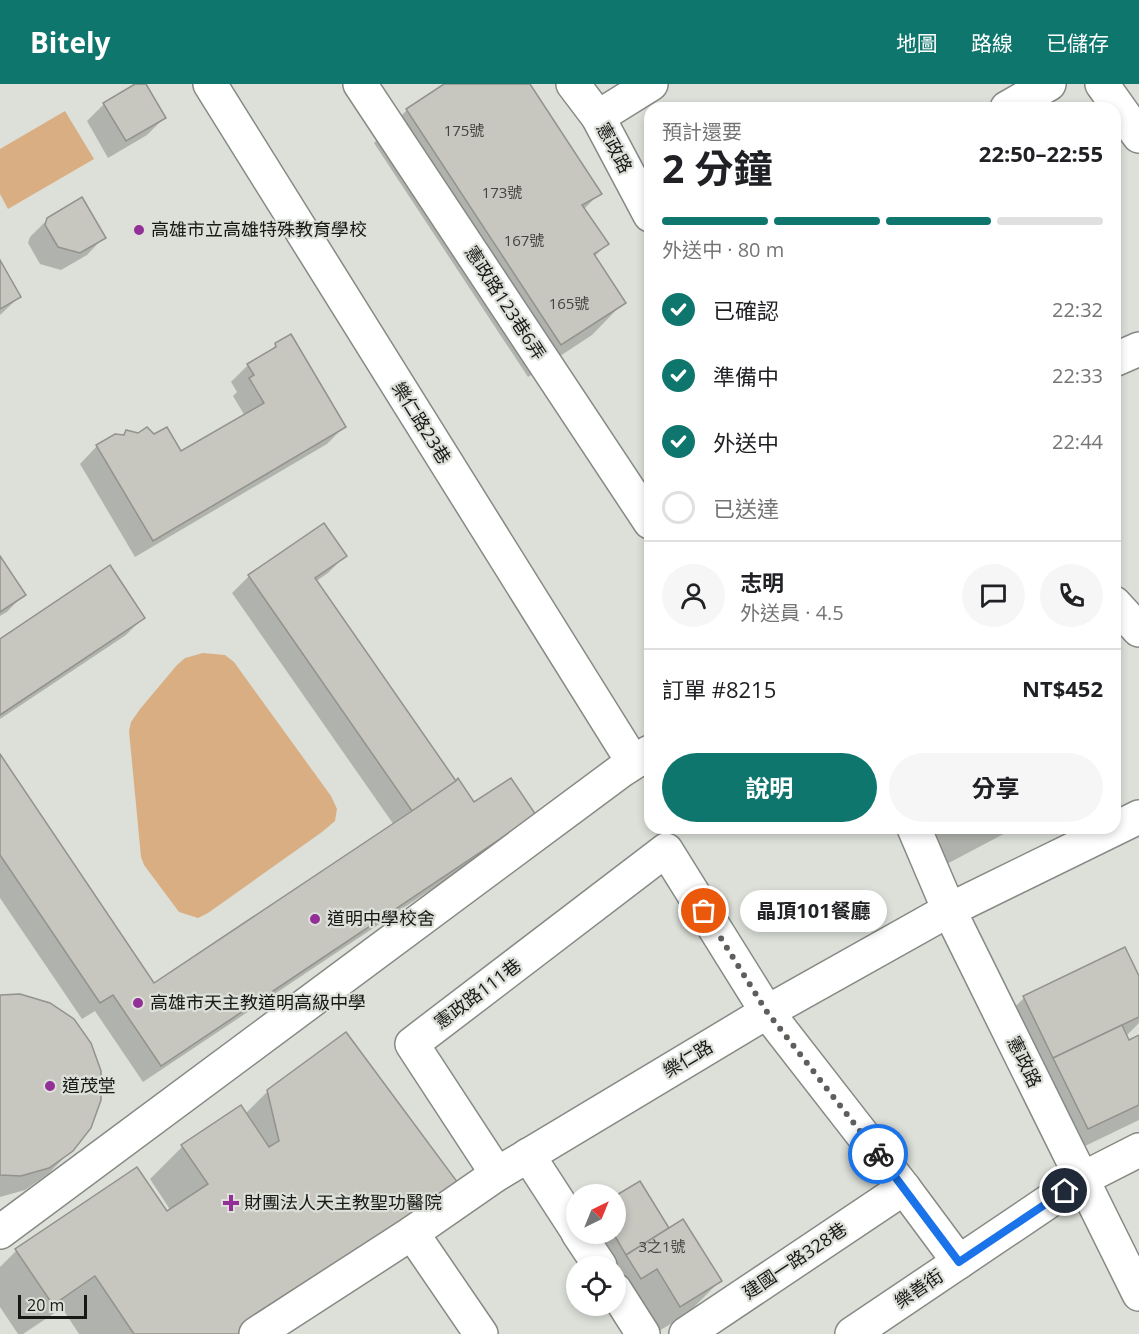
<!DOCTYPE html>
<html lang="zh-TW">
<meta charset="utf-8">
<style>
body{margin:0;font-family:"Open Sans","Noto Sans TC",sans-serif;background:#f6f6f6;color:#202124;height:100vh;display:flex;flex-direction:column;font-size:22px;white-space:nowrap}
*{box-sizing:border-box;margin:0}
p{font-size:20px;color:#757577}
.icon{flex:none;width:33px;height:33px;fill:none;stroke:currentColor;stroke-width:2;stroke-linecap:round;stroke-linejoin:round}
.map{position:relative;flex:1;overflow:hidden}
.drawer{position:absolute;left:644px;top:18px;width:477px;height:732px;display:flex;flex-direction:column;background:#fff;border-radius:18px;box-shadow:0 3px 9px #0003}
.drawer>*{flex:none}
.needle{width:39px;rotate:43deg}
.fabs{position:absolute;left:566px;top:1100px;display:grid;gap:12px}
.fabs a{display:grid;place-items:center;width:60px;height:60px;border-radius:50%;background:#fff;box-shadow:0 3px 9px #0003;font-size:30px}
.scale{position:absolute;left:18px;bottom:15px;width:69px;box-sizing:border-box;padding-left:6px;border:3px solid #181917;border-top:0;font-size:16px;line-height:21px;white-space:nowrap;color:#181917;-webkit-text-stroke:4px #dce0d9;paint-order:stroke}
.pin{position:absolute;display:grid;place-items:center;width:51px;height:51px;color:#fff;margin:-26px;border:3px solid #fff;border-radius:50%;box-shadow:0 2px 6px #0007}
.courier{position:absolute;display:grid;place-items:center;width:60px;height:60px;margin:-30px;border:4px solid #1a73e8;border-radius:50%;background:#fff;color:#222;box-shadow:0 2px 8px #0007}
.bubble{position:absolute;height:42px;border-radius:21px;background:#fff;box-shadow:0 3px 9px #0003;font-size:20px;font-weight:700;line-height:42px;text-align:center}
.overview em{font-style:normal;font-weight:700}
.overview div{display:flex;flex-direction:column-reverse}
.overview{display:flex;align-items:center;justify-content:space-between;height:102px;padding:0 18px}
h1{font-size:39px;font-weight:700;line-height:45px}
.bar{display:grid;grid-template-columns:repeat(4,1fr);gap:9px 6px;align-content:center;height:72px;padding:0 18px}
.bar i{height:8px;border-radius:4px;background:#e0e0e0}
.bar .on{background:#0f766e}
.bar p{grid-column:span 4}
.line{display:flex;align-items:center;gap:15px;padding:0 18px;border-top:2px solid #e0e0e0}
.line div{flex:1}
.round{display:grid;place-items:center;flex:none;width:63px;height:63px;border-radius:32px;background:#f6f6f6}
ol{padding:0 18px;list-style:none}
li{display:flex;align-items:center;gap:18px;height:66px}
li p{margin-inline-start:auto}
li .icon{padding:6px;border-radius:50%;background:#0f766e;color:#fff;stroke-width:4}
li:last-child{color:#757577}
li i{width:33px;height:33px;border:3px solid #e0e0e0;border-radius:50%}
.action{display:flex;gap:12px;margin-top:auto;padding:12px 18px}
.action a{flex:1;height:69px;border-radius:36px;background:#0f766e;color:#fff;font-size:24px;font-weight:700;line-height:69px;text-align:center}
.action a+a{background:#f6f6f6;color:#202124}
header{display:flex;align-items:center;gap:36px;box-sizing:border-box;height:84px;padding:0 30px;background:#0f766e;color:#fff}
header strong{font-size:28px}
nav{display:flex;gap:33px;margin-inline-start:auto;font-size:21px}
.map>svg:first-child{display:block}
.green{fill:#daae83}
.shadow{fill:#0003}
.building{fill:#c7c6bf;stroke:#93928c;stroke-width:1.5}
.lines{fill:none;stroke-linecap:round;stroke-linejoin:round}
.minor-casing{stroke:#868a84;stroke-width:36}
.minor{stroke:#fff;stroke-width:33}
.done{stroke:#5d5f5b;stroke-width:6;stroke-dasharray:0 10.8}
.route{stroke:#1a73e8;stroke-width:8}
.poi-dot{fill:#933097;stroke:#dce0d9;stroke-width:2}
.labels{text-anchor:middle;stroke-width:4.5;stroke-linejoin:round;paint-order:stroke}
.number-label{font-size:15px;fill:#444441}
.street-label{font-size:18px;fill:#181917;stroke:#dce0d9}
.poi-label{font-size:18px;fill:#181917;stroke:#dce0d9;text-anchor:start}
</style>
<header>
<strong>Bitely</strong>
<nav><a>地圖</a><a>路線</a><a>已儲存</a></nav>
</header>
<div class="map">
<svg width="1139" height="1250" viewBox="0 0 1139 1250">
<rect width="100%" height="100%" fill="#dce0d9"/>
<g class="green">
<path d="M65 27 94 75 8 125 0 110V65Z"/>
<path d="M203 569 225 571 234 578 331 712 337 725 335 737 322 748 208 829 198 834 179 828 144 781 141 773 129 647 131 638 140 625 177 581 185 574Z"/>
</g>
<g class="shadow">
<path d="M138 0H145L164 34 147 51 108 74 87 37 104 20Z"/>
<path d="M447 0H528L600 109 584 125 607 160 594 173 624 218 592 251 528 293 374 59 407 26Z"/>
<path d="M48 135 104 153 87 171 61 186 40 180 28 159 30 153Z"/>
<path d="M0 179 19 213 0 231Z"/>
<path d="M276 261 344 343 327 360 135 473 80 380 97 362 122 352 127 348 181 370 245 332 233 312 237 308 231 298 248 281 266 271Z"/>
<path d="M345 472 328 489 315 498 455 699 474 720 517 748 143 998 95 927 82 935 0 814V673L154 902 394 741 232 509 249 492Z"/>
<path d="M0 474 24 510 7 528 0 532Z"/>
<path d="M143 534 126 551 0 635V556Z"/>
<path d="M923 744H1015L943 782Z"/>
<path d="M1124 865 1139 896V939L1126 952 1128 958 1139 953V1036L1054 1077 991 946 1024 914Z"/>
<path d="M0 913 72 1066 48 1090 25 1106 0 1113Z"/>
<path d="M346 950 255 1250H79L62 1224 23 1250H18L0 1223V1183L16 1167 167 1129 171 1127 150 1095 182 1063 245 1030 268 1007Z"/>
<path d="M615 1114 669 1146 720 1197 687 1230 654 1250 623 1217 608 1226 605 1221H615V1182L576 1149H615Z"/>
</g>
<g class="building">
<path d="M135 0H146L166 34 126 57 103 19Z"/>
<path d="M444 0H530L602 110 582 121 609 160 594 170 626 219 561 261 406 25Z"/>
<path d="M82 113 106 154 80 169 58 163 45 141 47 134Z"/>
<path d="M0 176 21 213 0 225Z"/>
<path d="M291 250 346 343 153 457 96 361 115 350 124 351 126 346 138 349 147 343 154 350 167 343 181 367 264 319 249 294 254 291 247 280 276 263 275 259Z"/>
<path d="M324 439 347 472 315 494 456 697 412 727 248 491Z"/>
<path d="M0 472 26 511 0 528Z"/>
<path d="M110 481 145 534 0 631V555Z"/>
<path d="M0 670 154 899 412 727 456 697 458 694 474 718 511 694 536 731 161 982 113 911 100 919 0 771Z"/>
<path d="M1125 863 1139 892V933L1053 974 1023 912Z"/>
<path d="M20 910 50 919 74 935 91 959 101 987V1016L91 1044 73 1067 49 1084 21 1092 0 1091V911Z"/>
<path d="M1122 941 1129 956 1139 951V1021L1088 1045 1053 974Z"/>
<path d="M346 948 458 1099 242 1250H134L95 1192 53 1221 15 1165 137 1083 167 1127 208 1100 181 1061 241 1021 269 1063 279 1057 267 1006Z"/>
<path d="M640 1097 669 1144 626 1171 613 1149H615V1112Z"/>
<path d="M683 1135 722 1197 680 1223 657 1185 641 1195 626 1171Z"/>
</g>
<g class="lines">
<g class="minor-casing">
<g id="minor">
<path d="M210 0 633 678"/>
<path d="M360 0 650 438"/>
<path d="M573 0 598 33 650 131"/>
<path d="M1102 0 1139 52"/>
<path d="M1007 24 1049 0"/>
<path d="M598 33 651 0"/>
<path d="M1114 276 1139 265"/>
<path d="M1114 519 1139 546"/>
<path d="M914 744 949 826 1139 1210"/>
<path d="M528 1071 576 1145"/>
<path d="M497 1090 412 960 666 766 767 928 904 1104 959 1178"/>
<path d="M0 1148 622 686 650 668"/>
<path d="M412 1149 481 1250"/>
<path d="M578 1149 600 1182"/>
<path d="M615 1206 643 1250"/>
<path d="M256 1250 412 1149 497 1090 767 928 949 826 1139 733"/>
<path d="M686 1250 904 1104"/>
<path d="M852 1250 1082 1095 1139 1066"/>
</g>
</g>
<use href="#minor" class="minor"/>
</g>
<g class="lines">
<path class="done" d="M704 827 767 928 878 1070"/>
<path class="route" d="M878 1070 959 1178 1065 1107"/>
</g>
<g class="poi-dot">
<circle cx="139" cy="146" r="6"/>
<circle cx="315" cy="835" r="6"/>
<circle cx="138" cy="919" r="6"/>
<circle cx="50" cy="1002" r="6"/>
<path d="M228 1110h6v6h6v6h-6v6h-6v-6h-6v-6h6z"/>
</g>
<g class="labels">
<g class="number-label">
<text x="464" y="52">175號</text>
<text x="502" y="114">173號</text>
<text x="524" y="162">167號</text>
<text x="569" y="225">165號</text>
<text x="662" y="1168">3之1號</text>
</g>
<g class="street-label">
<text transform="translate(614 64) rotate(62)" y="6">憲政路</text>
<text transform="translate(505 219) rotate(57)" y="6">憲政路123巷6弄</text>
<text transform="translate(421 339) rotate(58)" y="6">樂仁路23巷</text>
<text transform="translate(478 910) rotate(-37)" y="6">憲政路111巷</text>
<text transform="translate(688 975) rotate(-31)" y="6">樂仁路</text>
<text transform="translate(1024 978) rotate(64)" y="6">憲政路</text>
<text transform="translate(795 1177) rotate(-34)" y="6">建國一路328巷</text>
<text transform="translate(919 1205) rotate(-34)" y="6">樂善街</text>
</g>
<g class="poi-label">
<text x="151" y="152">高雄市立高雄特殊教育學校</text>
<text x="327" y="841">道明中學校舍</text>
<text x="150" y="925">高雄市天主教道明高級中學</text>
<text x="62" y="1008">道茂堂</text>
<text x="244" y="1125">財團法人天主教聖功醫院</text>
</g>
</g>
</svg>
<div class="fabs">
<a><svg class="needle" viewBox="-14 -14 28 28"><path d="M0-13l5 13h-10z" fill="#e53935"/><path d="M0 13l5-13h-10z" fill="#757577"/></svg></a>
<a><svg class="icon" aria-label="locate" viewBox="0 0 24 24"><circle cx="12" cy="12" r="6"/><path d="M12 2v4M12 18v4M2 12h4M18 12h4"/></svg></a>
</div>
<div class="scale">20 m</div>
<div class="pin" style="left:704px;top:827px;background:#ea580c"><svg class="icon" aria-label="bag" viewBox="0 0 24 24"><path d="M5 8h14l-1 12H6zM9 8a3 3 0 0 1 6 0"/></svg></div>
<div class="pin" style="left:1065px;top:1107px;background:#1f2937"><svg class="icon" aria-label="home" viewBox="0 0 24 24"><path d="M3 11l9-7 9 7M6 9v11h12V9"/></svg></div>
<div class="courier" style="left:878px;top:1070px"><svg class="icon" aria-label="bike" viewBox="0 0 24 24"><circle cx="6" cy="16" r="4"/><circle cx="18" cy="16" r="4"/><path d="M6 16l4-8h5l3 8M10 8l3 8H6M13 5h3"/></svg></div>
<div class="bubble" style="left:740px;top:806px;width:147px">晶頂101餐廳</div>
<section class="drawer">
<div class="overview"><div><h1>2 分鐘</h1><p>預計還要</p></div><em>22:50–22:55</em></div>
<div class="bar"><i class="on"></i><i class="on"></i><i class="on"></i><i></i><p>外送中 · 80 m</p></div>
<ol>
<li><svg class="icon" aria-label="check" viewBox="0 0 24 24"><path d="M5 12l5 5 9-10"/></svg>已確認<p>22:32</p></li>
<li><svg class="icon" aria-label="check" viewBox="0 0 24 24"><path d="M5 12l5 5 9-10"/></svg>準備中<p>22:33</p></li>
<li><svg class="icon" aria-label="check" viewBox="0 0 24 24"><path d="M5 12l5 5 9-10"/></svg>外送中<p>22:44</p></li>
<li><i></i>已送達</li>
</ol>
<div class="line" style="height:108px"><a class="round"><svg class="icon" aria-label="person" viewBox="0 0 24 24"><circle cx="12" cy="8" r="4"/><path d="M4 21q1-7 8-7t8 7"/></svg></a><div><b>志明</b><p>外送員 · 4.5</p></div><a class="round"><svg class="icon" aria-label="chat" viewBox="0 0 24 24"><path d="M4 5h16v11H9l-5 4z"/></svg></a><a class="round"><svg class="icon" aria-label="phone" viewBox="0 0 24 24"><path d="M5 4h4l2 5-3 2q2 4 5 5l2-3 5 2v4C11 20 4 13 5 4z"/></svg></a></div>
<div class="line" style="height:78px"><div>訂單 #8215</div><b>NT$452</b></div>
<div class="action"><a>說明</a><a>分享</a></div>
</section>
</div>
